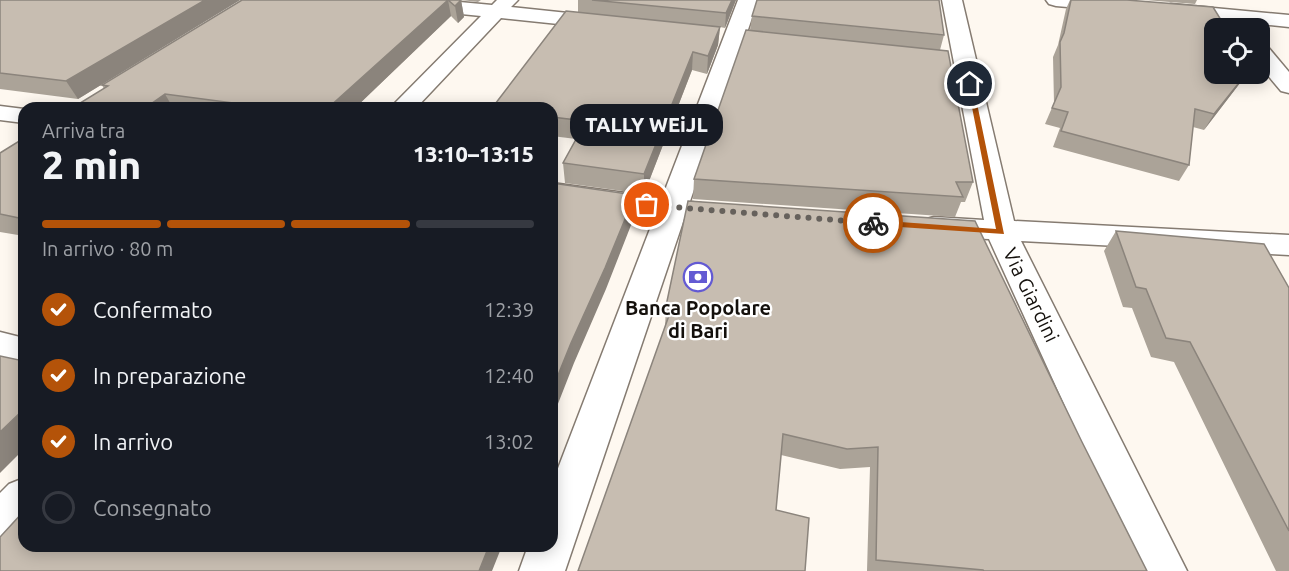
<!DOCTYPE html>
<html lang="it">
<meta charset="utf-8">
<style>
body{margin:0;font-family:Ubuntu,sans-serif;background:#242831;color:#f1f3f6;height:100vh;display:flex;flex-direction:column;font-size:22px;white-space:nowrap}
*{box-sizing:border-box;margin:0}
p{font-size:20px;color:#9ea1a6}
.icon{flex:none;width:33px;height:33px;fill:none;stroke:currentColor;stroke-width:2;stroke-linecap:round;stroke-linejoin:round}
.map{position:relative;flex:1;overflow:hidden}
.side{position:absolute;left:18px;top:102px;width:540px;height:450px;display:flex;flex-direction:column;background:#171b24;border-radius:18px;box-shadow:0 3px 15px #0003}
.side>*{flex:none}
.tools{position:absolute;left:1204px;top:18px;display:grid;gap:12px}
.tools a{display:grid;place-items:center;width:66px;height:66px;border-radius:12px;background:#171b24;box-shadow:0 3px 15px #0003;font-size:30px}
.pin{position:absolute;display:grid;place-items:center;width:51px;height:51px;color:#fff;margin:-26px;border:3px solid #fff;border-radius:50%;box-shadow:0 2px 6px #0007}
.courier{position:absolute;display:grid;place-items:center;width:60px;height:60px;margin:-30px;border:4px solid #b45309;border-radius:50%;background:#fff;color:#222;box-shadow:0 2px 8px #0007}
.bubble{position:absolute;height:42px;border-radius:18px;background:#171b24;box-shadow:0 3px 15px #0003;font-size:20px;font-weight:800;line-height:42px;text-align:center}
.head em{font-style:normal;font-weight:800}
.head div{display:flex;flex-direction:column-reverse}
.head{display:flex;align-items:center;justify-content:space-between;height:102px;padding:0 24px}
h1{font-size:39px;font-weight:800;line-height:45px}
.bar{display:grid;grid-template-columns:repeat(4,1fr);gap:9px 6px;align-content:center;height:72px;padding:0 24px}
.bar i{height:8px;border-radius:4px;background:#363941}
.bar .on{background:#b45309}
.bar p{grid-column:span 4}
ol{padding:0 24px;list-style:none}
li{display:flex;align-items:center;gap:18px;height:66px}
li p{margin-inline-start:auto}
li .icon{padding:6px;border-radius:50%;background:#b45309;color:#fff;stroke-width:4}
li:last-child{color:#9ea1a6}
li i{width:33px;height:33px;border:3px solid #363941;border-radius:50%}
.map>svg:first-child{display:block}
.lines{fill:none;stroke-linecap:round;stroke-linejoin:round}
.minor-casing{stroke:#857b71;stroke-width:3}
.tertiary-casing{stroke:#857b71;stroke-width:3}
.minor{fill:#fff;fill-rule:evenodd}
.tertiary{fill:#fff;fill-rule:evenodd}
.wall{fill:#aba398}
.shaded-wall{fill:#8b847c}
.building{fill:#c7bdb1;stroke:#8b847c;stroke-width:1.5}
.route{fill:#b45309}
.done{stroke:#66615c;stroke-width:6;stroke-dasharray:0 10.8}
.labels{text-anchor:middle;stroke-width:4.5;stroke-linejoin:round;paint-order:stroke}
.street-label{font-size:20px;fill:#14100c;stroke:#fff}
.poi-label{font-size:20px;font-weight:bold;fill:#14100c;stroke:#fff}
</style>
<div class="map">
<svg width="1289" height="571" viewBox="0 0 1289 571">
<rect width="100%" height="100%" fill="#fef8f0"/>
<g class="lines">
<g class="minor-casing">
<g id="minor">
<path d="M371 0H438L492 5 497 0H518L511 7 606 17 613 19 616 23 613 27 606 29 501 18 416 108H390L481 16 381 6 374 4Z"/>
<path d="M942 0H962L1014 221 1289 235V255L1021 241 1187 571H1140L989 239 934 237 923 234 919 227 923 220 934 217 984 220Z"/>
<path d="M1046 0H1117L1124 5 1121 9 1114 11 1056 6 1049 4Z"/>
<path d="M1171 4 1289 15V27L1164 14 1161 10 1164 6Z"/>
<path d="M1260 46 1268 47 1289 72V93L1281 91 1260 66Z"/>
<path d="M0 106 24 109V123L0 120Z"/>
<path d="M552 183 713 205 718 211 713 217 703 220 671 218 552 201Z"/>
<path d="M0 332 24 338V366L0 360Z"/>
<path d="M24 478V530L16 539 0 545V493L9 484Z"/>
</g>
</g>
<g class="tertiary-casing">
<path id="tertiary" d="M738 0H758L565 571H519L528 546H552V484Z"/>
</g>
<use href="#minor" class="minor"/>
<use href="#tertiary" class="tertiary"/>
</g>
<g class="wall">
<path d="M0 0H240L78 99 0 89Z"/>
<path d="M242 0H481L478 2 461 0 464 17 458 23 451 16 355 108H72L104 89 102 85Z"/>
<path d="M578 0H736L725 28 720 27 718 45 707 74 692 70 644 194 565 183 563 163 576 139 552 136V108L578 13Z"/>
<path d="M1070 0 1240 83 1204 130 1193 127 1189 165 1179 181 1053 147 1060 128 1045 124 1054 103 1053 57 1058 45 1066 9Z"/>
<path d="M1145 0H1197L1195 4Z"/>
<path d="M752 16 944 35 940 50 973 182 965 202H961L955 217 693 199 694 179 750 30Z"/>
<path d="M24 138V236L0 232V153Z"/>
<path d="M688 201 1082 442 1147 571H867L870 467 840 469 781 455 776 510 804 571 665 327 666 306Z"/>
<path d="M1116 231 1289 288V571H1276L1174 362 1151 357 1132 308 1123 307 1104 251Z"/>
</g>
<g class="shaded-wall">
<path d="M205 0H240L78 99 66 81Z"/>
<path d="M448 0 451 16 355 108H328Z"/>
<path d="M461 0 464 17 458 23 455 6Z"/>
<path d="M732 0H736L725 28 726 13Z"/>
<path d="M720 27 718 45 707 74 708 56Z"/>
<path d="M693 52 692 70 644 194V174Z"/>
<path d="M1246 74 1240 83 1204 130 1214 114Z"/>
<path d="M165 94 173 108H145Z"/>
<path d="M635 195V215L606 289 574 363 552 419V390L571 343Z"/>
<path d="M24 409V449L0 473V432Z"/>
<path d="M489 546H502L492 571H479Z"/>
</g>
<g class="building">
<path d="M0 0H205L66 81 0 73Z"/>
<path d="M242 0H448L328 108H271L165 94 145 108H72L108 86 102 85Z"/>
<path d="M448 0H461L455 6Z"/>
<path d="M592 0H732L726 13Z"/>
<path d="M757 0H939L944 35 752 16Z"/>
<path d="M1071 0H1127L1213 7 1226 28H1215V74H1246L1214 114 1195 109 1189 165 1061 131 1068 112 1052 108 1061 87 1060 42 1064 33Z"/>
<path d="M566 11 720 27 708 56 693 52 644 174 563 163 586 121 552 117V108H492Z"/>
<path d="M746 30 948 51 973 182H956L963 197 694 179Z"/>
<path d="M24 138V219L0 214V153Z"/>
<path d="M552 183 635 195 605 268 571 343 552 390Z"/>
<path d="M688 201 975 221 1082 442 1147 571H984L983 570 876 560 878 447 847 449 783 434 776 510 809 518 805 571H578L672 307 666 306Z"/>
<path d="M1116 231 1264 244 1289 288V531L1190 342 1166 338 1146 289 1136 287Z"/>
<path d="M0 356 24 361V409L0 432Z"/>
<path d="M24 511V546H489L479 571H0V537Z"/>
</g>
<path class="route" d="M967 82 973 84 1004 234 870 225V221L873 220 996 229Z"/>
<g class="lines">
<path class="done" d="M647 205 873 223"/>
</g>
<defs>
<g id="bank-ring" transform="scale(1.5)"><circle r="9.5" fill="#fff" stroke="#635ad3" stroke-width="1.5"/><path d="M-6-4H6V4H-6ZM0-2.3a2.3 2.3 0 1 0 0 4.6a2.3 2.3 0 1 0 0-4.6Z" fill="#635ad3"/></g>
</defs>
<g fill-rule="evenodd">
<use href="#bank-ring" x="698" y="277"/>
</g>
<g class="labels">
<g class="street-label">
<text transform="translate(1031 295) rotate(64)" y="7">Via Giardini</text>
</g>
<g class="poi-label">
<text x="698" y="315">Banca Popolare<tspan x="698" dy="23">di Bari</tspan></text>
</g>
</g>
</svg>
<div class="tools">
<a><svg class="icon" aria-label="locate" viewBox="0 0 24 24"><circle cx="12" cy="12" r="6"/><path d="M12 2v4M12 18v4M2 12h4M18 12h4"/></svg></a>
</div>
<div class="pin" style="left:647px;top:205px;background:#ea580c"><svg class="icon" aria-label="bag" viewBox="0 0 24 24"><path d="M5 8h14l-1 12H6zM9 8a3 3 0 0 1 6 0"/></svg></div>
<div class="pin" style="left:970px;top:84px;background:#1f2937"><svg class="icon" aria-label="home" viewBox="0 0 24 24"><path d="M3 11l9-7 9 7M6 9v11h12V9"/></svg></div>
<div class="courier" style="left:873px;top:223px"><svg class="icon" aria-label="bike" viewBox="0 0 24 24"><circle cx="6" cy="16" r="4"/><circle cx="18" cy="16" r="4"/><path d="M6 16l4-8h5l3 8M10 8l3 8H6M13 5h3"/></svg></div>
<div class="bubble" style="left:570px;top:104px;width:153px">TALLY WEiJL</div>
<section class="side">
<div class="head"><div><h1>2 min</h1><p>Arriva tra</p></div><em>13:10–13:15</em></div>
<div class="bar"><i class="on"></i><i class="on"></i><i class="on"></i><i></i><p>In arrivo · 80 m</p></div>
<ol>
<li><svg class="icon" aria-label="check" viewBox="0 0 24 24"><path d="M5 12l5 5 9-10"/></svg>Confermato<p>12:39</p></li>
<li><svg class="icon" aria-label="check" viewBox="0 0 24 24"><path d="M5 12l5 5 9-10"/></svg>In preparazione<p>12:40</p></li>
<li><svg class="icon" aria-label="check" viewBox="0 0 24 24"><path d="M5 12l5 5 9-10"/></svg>In arrivo<p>13:02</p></li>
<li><i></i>Consegnato</li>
</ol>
</section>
</div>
